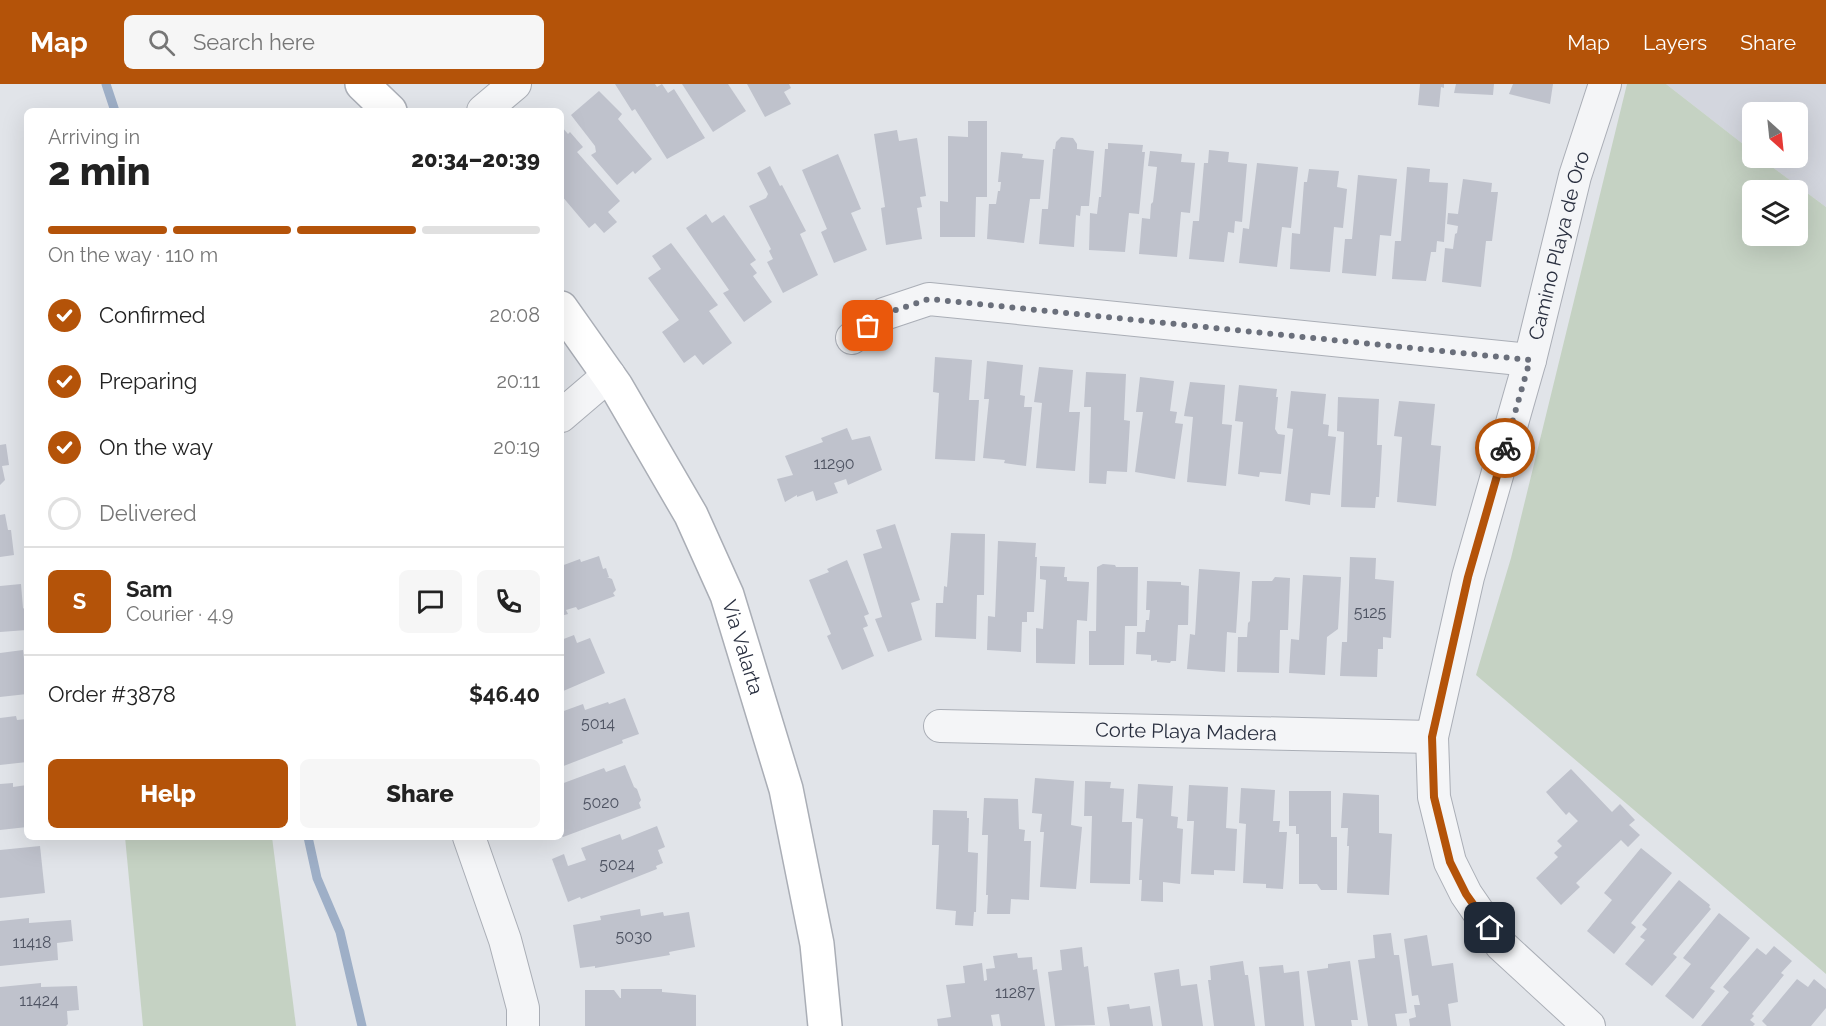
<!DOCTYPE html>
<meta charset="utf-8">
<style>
body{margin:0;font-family:Raleway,sans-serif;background:#f6f6f6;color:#222;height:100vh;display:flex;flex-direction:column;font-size:22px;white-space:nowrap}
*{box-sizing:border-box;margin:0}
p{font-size:20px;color:#767676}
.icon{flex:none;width:33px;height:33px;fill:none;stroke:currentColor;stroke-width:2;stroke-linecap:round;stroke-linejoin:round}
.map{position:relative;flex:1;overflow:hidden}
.side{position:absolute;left:24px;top:24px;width:540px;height:732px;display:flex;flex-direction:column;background:#fff;border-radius:9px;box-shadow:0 6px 24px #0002}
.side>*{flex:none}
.needle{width:39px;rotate:153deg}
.fabs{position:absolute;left:1742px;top:18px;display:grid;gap:12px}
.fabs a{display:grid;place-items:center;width:66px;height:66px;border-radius:9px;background:#fff;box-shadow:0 6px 24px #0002;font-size:30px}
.pin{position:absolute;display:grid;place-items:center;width:51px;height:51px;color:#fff;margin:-26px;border-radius:12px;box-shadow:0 3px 9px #0006}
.courier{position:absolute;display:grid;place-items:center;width:60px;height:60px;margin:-30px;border:4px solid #b45309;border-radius:50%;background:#fff;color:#222;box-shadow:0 2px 8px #0007}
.overview em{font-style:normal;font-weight:800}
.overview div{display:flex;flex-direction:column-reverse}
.overview{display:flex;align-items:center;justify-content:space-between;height:102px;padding:0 24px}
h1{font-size:39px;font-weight:800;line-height:45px}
.bar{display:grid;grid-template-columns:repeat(4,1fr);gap:9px 6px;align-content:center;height:72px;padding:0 24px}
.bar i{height:8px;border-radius:4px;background:#e0e0e0}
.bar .selected{background:#b45309}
.bar p{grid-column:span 4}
.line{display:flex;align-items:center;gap:15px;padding:0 24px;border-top:2px solid #e0e0e0}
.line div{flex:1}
.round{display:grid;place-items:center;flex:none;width:63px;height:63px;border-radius:9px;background:#f6f6f6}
ol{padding:0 24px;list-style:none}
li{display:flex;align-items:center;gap:18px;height:66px}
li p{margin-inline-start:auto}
li .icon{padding:6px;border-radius:50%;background:#b45309;color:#fff;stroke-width:4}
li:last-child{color:#767676}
li i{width:33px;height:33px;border:3px solid #e0e0e0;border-radius:50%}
.cta{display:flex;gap:12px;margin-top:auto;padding:12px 24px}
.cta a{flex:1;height:69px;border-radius:9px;background:#b45309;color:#fff;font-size:24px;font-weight:800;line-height:69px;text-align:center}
.cta a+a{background:#f6f6f6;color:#222}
header{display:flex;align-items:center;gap:36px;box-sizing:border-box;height:84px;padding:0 30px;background:#b45309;color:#fff}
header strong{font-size:28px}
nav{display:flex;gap:33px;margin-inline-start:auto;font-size:21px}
.search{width:420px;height:54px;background:#f6f6f6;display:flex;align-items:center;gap:15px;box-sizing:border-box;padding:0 21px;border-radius:9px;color:#767676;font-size:22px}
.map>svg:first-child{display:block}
.built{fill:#d3d6de}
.green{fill:#c5d2c3;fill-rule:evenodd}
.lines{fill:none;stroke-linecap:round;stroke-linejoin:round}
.stream{stroke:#9eafc7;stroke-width:9}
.building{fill:#bfc2cc}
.street-casing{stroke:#aaaeb6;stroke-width:34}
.secondary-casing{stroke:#aaaeb6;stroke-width:36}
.street{stroke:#f4f5f7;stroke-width:32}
.secondary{stroke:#fff;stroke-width:33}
.done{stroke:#6a6f7b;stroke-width:6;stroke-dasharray:0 10.8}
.route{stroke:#b45309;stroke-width:8}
.labels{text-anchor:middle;stroke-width:4.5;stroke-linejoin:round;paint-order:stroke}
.number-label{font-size:16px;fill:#4f5463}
.street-label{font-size:20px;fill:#2a3040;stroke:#f1f3f7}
</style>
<header>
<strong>Map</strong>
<div class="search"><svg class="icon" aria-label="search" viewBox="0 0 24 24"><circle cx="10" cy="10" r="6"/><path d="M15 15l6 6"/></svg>Search here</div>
<nav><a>Map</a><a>Layers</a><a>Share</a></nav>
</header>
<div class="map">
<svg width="1826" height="942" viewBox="0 0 1826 942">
<rect width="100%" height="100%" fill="#e1e4e9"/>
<path class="built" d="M1666 0H1826V123L1760 74H1797V28H1752V67Z"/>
<g class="green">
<path d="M1627 0H1666L1752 67V74H1760L1826 123V890L1476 591 1511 474ZM1797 106V152H1752V106Z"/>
<path d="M125 753H272L296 942H143Z"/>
</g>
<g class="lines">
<g class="stream">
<path d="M106 0 115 27"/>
<path d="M308 753 317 794 340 848 362 942"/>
</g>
</g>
<g class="building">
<path d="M615 0H655L657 3 662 0 668 9 674 5 705 54 667 75 635 25 632 27Z"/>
<path d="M682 0H728L746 27 713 48Z"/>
<path d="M747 0H789L791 4 784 8 791 20 765 33Z"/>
<path d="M1420 0H1444V4L1441 3 1439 23 1418 21Z"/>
<path d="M1456 0H1494L1493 11 1454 9Z"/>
<path d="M1513 0H1553L1550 20 1509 10Z"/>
<path d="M599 7 622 30 618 35 652 75 635 90 633 87 617 101 591 71 596 68 595 62 571 31Z"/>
<path d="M968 37H987V113H976L975 153H940V117L948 118V52L968 53Z"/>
<path d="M561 42 568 50 570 48 583 63 577 68 620 117 608 128 617 138 604 149 595 139 589 144 561 111Z"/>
<path d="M897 46 899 57 917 54 926 112 920 113 922 123 917 124 922 155 886 161 881 124 885 123 874 50Z"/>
<path d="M1061 53 1073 54 1077 60V65L1094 67 1089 122H1081L1080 132 1076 131 1074 163 1039 160 1042 125H1048L1053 65H1055L1056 58Z"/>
<path d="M1108 59 1143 61 1142 68H1145L1139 130 1129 129 1125 168 1089 166 1090 129 1097 130 1099 113H1101L1105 65H1108Z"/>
<path d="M1209 66 1229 68 1228 78 1247 80 1242 138 1235 137 1234 149 1228 148 1224 178 1189 175 1193 137H1199L1204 79H1208Z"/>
<path d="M1150 67 1182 70 1181 78 1195 79 1190 129 1181 128 1177 173 1139 170 1142 134 1150 135 1151 120 1153 118 1157 83 1148 82Z"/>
<path d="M1001 68 1023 70 1022 74 1044 76 1040 115H1030L1024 159 987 155 989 120H996L998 107H1000L1001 98H998Z"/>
<path d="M838 70 861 125 851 129 867 166 834 179 821 148 827 145 802 86Z"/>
<path d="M1257 79 1298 83 1291 144 1282 143 1277 183 1239 179 1243 144 1249 145Z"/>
<path d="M770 82 780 102 782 101 806 147 800 150 818 191 783 209 767 178 773 175 769 167 771 165 749 122 766 114 768 110 757 89Z"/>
<path d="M1407 83 1430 85 1429 98 1448 99 1444 158 1437 157 1436 168H1431L1426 197 1392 195 1395 157H1401Z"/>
<path d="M1309 85 1339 87 1337 103 1347 105 1343 144 1334 143 1330 188 1290 185 1292 149 1300 150 1304 98H1307Z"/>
<path d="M1358 91 1397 95 1391 152 1380 151 1376 192 1342 189 1345 155H1352Z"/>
<path d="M1463 95 1492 99 1491 108H1498L1492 157H1486L1481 203 1442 198 1445 164 1453 165 1455 150 1457 149 1458 142 1447 140 1448 129 1458 130Z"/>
<path d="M706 130 712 139 724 131 756 176 750 180 757 189 753 192 772 218 744 238 723 209 729 206 686 144Z"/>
<path d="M671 159 718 221 709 227 732 259 703 281 695 271 684 279 662 248 679 236 648 194 661 185 652 172Z"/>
<path d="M935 273 972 276 969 316H979L975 377 935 375 939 309 933 308Z"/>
<path d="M987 277 1023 281 1020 311 1025 312 1024 323H1032L1026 382 1004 379 1005 376 983 374 989 315H984Z"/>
<path d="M1039 283 1073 286 1069 328H1080L1075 387 1036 384 1042 319 1034 318Z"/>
<path d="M1086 288 1126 290 1124 336 1130 337 1127 388 1107 387 1106 400 1089 399 1091 323H1084Z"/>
<path d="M1140 293 1174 297 1170 327 1177 328 1175 339 1183 340 1175 395 1135 388 1143 328H1136Z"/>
<path d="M1190 298 1225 301 1222 340 1232 341 1226 402 1187 398 1193 333 1184 332Z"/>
<path d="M1239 301 1277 305 1276 313H1278L1275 345 1278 350 1285 351 1281 390 1260 388 1259 393 1238 390 1243 338 1235 337Z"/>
<path d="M1291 307 1326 310 1323 340 1329 341 1328 352 1336 353 1330 411 1311 409 1310 421 1285 417 1293 345 1287 344Z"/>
<path d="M1338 313 1379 315 1377 361H1382L1379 413H1376L1375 424 1341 423 1344 348 1337 347Z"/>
<path d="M1399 317 1435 320 1431 361 1441 362 1436 422 1397 418 1402 353 1394 352Z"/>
<path d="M847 344 852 356 870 352 882 386 848 401 846 395 834 399 838 409 816 417 813 407 797 413V411L785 418 777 395 793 391 785 372 823 358 821 354Z"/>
<path d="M6 360 9 381 2 382 5 396 0 401V361Z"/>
<path d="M5 430 8 446H11L14 471 0 473V431Z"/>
<path d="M895 440 920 516 911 519 922 556 888 568 875 535 882 533 863 470 882 464 876 446Z"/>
<path d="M951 449 985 450 984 511H977L976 555 935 553 936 519H943L944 502 947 503Z"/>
<path d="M998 457 1036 459 1035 473H1037L1034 528H1027V538H1022L1021 568 987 566 988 532 995 533Z"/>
<path d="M599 472 603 485 606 484 609 493H607L612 495 616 506 613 509 615 512 578 526 576 523 566 526 568 530 561 532V482L580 475 581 478Z"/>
<path d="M1350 473 1376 474 1375 495 1394 497 1391 554 1383 553V565H1378L1377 593 1340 592 1342 558H1347Z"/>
<path d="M847 476 869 530 864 532 868 542 863 544 874 572 842 586 827 552 831 550 809 496 829 488 827 485Z"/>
<path d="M1103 480 1115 481 1116 483H1138L1137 542H1125L1124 581H1089V547H1096L1097 483Z"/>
<path d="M1040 482 1065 483 1064 493H1067V497L1089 498 1087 537 1077 536 1075 580 1036 579V544L1043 545 1046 496 1040 495Z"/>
<path d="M1199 485 1240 488 1236 549 1227 548 1225 588 1187 585 1190 550 1195 551Z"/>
<path d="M1303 491 1341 493 1338 545 1327 553 1325 591 1289 589 1291 555 1299 556Z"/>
<path d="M1275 493 1290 494 1288 546H1280L1279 589 1237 588 1238 553H1247L1248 539 1250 537 1252 497H1272Z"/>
<path d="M1147 497 1181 498V501L1189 502 1188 541H1178L1176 577H1171L1170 579 1157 578V576L1151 577V571L1136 570 1137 548H1145L1146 536H1149L1150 526H1146Z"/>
<path d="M21 500 23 524 27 527V546L0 548V502Z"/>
<path d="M574 551 577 559 590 554 605 589 561 608V556Z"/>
<path d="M23 566 24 575 27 574V610L0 613V569Z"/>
<path d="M625 614 639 650 622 656 623 659 561 683V628L583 620 585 626 608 618 609 620Z"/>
<path d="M16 632 17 636 27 635V678L0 681V634Z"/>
<path d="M625 681 634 703 637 705 641 716 639 719 641 724 563 753 561 751V700L604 684 606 688Z"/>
<path d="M1571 685 1612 728 1620 720 1635 736 1629 741 1640 751 1628 763 1621 756 1576 799 1580 803 1561 821 1536 794 1558 773 1554 769 1562 762 1557 757 1578 737 1569 728 1566 731 1546 708Z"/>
<path d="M1035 694 1074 697 1071 741 1082 743 1076 805 1040 803 1044 748H1040L1042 730 1032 729Z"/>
<path d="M1085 697 1111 698 1110 704 1124 705 1122 738H1132L1130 800 1090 799 1092 732H1084Z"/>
<path d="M13 699V703L27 701V743L0 746V700Z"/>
<path d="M1138 700 1173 702 1171 732 1178 733 1177 744 1183 745 1180 800 1163 798V818L1141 817 1142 796H1139L1143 735 1136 734Z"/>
<path d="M1189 701 1228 703 1226 744 1237 745 1235 787 1214 786V791L1191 790 1194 737H1187Z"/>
<path d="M1241 704 1275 706 1273 737H1280L1279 748H1287L1283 805 1266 804V800L1243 799 1246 740 1239 739Z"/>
<path d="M1289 707H1331V753H1337V806H1321L1317 800H1299V750H1296V742H1289Z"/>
<path d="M1343 709 1379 711V749L1392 750 1389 811 1347 809 1349 762H1347L1348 744H1341Z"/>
<path d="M984 714 1018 715 1019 745 1025 746 1024 757H1031L1029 816 1011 815 1010 830H987L988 811H986L988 751H982Z"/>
<path d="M933 726 967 727V734H969L968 768 978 769 976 828H974L973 842 955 841 956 827 936 825 939 761H932Z"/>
<path d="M657 742 665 763 658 766 663 779 656 782 657 785 581 815 580 813 568 818 552 775 564 770 568 782 586 776 581 764 620 750 622 756Z"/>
<path d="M40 762 45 809 0 814V766Z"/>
<path d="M1641 764 1672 789 1631 839 1636 843 1614 870 1587 847 1612 816 1604 809Z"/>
<path d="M1679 796 1710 821 1709 823 1711 825 1673 870 1677 873 1652 902 1625 880 1645 856 1640 853 1647 845 1642 841Z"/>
<path d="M640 825 641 832 663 828 664 832 689 828 695 863 669 868 670 871 595 884V882L580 884 573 841 601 836 600 832Z"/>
<path d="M1719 829 1750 854 1710 904 1715 907 1693 935 1665 912 1691 880 1683 874Z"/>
<path d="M29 834V839L71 836 73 857 57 859 58 876 0 882V837Z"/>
<path d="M1391 849 1394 871H1399L1407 929 1395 930 1397 942H1368L1358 876 1375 874 1373 851Z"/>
<path d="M1427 851 1432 882 1453 879 1458 918 1448 920 1451 942H1410L1409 935 1416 933 1414 921H1420L1418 911 1412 912 1404 855Z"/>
<path d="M1774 862 1792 877 1781 889 1784 891 1752 930 1754 932 1750 936 1755 940 1753 942H1701L1729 908 1723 903 1757 864 1766 871Z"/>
<path d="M1082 863 1084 883 1088 882 1095 941 1055 942 1048 888 1062 886 1060 866Z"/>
<path d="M1017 869 1018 874 1032 873 1033 886 1037 885 1045 942H1001L999 930 991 931 993 942H938L937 935 951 933 946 901 965 899 963 882 982 879 984 897 987 896 986 885 995 884 993 872Z"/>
<path d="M1243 877 1245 891H1248L1255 942H1214L1208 896H1211L1210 882Z"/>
<path d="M1350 877 1358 936H1351L1352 942H1315L1307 887 1328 884V880Z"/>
<path d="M1283 881 1284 889 1299 887 1304 942H1265L1259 883Z"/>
<path d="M1179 885 1181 902 1197 900 1203 942H1162L1154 889Z"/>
<path d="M1797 895 1808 903 1814 895 1826 905V924L1811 942H1767L1762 937Z"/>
<path d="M41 899V903L77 902 79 926 67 927 68 940 66 942H0V903Z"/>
<path d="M621 905H662V908L696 911V942H585V906H614L620 914H621Z"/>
<path d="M1129 920 1130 925 1150 922 1153 942H1110L1107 923Z"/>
</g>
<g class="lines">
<g class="street-casing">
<g id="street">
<path d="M483 27 515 0"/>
<path d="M852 254 884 230 929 215 1530 276"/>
<path d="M561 332 609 291"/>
<path id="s1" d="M940 642 1432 653"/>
<path d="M469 753 505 856 523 924V942"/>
<path id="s2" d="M1589 942 1501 861 1466 810 1450 778 1434 713 1432 653 1468 493 1530 276 1575 92 1605 0"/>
</g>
</g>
<g class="secondary-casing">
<g id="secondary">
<path d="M362 0 390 27"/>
<path id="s3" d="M561 224 616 302 691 431 727 511 786 705 817 860 825 942"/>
</g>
</g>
<use href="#street" class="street"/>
<use href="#secondary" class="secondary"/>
</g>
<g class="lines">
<path class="done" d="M868 242 884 230 929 215 1530 276 1505 364"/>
<path class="route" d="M1490 844 1466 810 1450 778 1434 713 1432 653 1468 493 1505 364"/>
</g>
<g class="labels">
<g class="number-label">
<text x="834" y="385">11290</text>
<text x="1370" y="534">5125</text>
<text x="598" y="645">5014</text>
<text x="601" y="724">5020</text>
<text x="617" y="786">5024</text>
<text x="634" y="858">5030</text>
<text x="32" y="864">11418</text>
<text x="1015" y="914">11287</text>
<text x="39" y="922">11424</text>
</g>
<g class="street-label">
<text dy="7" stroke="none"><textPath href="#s2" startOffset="852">Camino Playa de Oro</textPath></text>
<text dy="7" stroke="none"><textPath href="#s3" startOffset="387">Via Valarta</textPath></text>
<text dy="7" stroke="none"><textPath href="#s1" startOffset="246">Corte Playa Madera</textPath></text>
</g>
</g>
</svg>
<div class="fabs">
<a><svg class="needle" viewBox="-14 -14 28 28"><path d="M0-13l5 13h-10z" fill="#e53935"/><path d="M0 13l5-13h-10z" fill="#767676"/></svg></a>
<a><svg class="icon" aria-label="layers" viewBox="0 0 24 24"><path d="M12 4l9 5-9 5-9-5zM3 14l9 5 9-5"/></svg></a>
</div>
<div class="pin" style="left:868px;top:242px;background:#ea580c"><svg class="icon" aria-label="bag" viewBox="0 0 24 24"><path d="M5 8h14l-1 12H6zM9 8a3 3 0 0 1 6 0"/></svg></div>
<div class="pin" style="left:1490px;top:844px;background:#1f2937"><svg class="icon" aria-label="home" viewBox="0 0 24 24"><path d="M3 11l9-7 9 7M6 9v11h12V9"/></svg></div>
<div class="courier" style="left:1505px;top:364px"><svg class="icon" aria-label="bike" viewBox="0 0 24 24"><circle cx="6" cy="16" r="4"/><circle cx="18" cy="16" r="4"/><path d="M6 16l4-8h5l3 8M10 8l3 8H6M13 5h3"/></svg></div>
<section class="side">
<div class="overview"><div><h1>2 min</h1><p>Arriving in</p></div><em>20:34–20:39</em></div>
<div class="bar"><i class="selected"></i><i class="selected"></i><i class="selected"></i><i></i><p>On the way · 110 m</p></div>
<ol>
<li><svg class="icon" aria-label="check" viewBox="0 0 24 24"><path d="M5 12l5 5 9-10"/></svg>Confirmed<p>20:08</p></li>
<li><svg class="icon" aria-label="check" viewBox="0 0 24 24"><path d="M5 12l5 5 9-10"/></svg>Preparing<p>20:11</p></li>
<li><svg class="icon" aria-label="check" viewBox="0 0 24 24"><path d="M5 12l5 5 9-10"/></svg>On the way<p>20:19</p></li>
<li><i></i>Delivered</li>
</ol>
<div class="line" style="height:108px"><b class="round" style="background:#b45309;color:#fff">S</b><div><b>Sam</b><p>Courier · 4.9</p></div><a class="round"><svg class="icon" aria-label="chat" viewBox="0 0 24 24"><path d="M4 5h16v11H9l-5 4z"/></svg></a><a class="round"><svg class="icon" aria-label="phone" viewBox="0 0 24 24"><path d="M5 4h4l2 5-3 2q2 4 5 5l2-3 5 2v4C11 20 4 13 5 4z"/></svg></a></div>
<div class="line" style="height:78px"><div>Order #3878</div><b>$46.40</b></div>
<div class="cta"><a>Help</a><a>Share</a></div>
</section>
</div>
